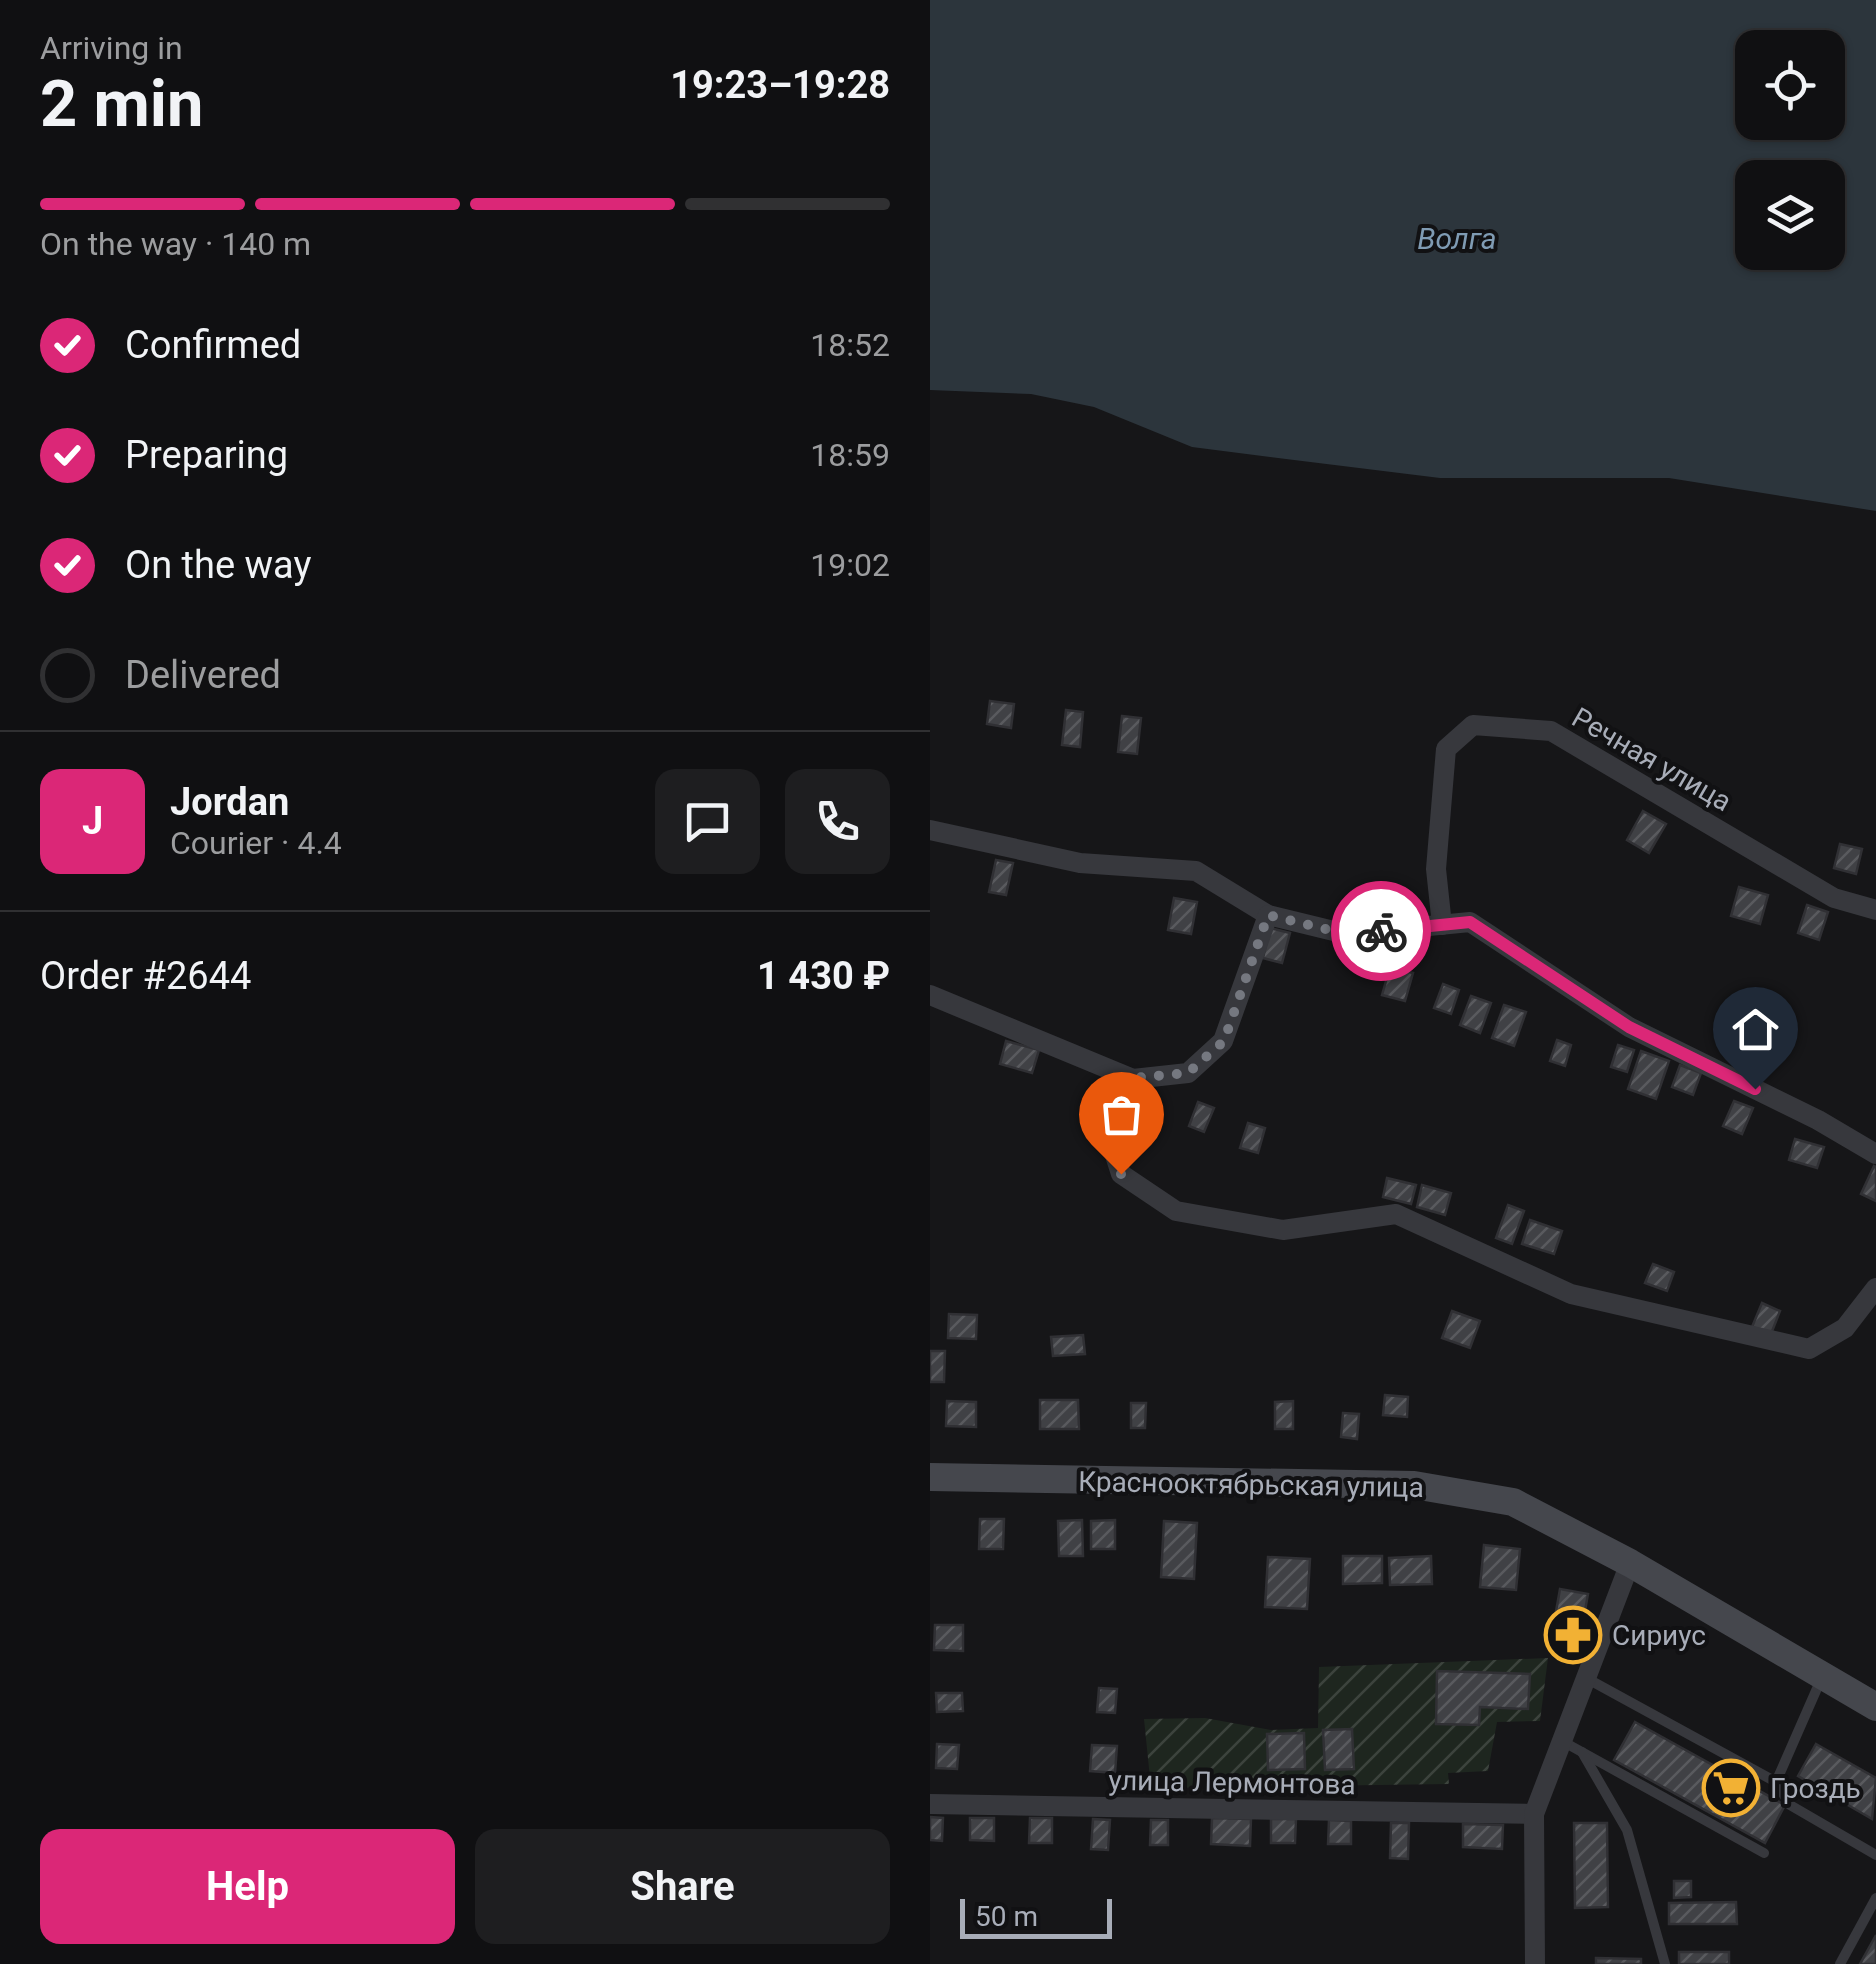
<!DOCTYPE html>
<meta charset="utf-8">
<style>
body{margin:0;font-family:Roboto,sans-serif;background:#1e1e20;color:#f1f3f6;height:100vh;display:flex;flex-direction:column;font-size:38px;white-space:nowrap}
*{box-sizing:border-box;margin:0}
p{font-size:32px;color:#9c9d9f}
.icon{flex:none;width:55px;height:55px;fill:none;stroke:currentColor;stroke-width:2;stroke-linecap:round;stroke-linejoin:round}
.map{position:relative;flex:1;overflow:hidden}
.side{display:flex;flex-direction:column;background:#101012;width:930px}
.side>*{flex:none}
.fabs{position:absolute;left:805px;top:30px;display:grid;gap:20px}
.fabs a{display:grid;place-items:center;width:110px;height:110px;border-radius:20px;background:#101012;box-shadow:0 2px 8px #0004,0 0 0 2px #303032;font-size:50px}
.scale{position:absolute;left:30px;bottom:25px;width:152px;box-sizing:border-box;padding-left:10px;border:5px solid #a8adb8;border-top:0;font-size:28px;line-height:35px;white-space:nowrap;color:#a8adb8;-webkit-text-stroke:8px #111113;paint-order:stroke}
.pin{position:absolute;display:grid;place-items:center;width:85px;height:85px;color:#fff;margin:-102px -42px;border-radius:50% 50% 50% 0;rotate:-45deg;box-shadow:0 0 10px #0007}
.pin .icon{rotate:45deg}
.courier{position:absolute;display:grid;place-items:center;width:100px;height:100px;margin:-50px;border:8px solid #db2777;border-radius:50%;background:#fff;color:#222;box-shadow:0 2px 12px #0007}
.headline em{font-style:normal;font-weight:700}
.headline div{display:flex;flex-direction:column-reverse}
.headline{display:flex;align-items:center;justify-content:space-between;height:170px;padding:0 40px}
h1{font-size:65px;font-weight:700;line-height:75px}
.bar{display:grid;grid-template-columns:repeat(4,1fr);gap:15px 10px;align-content:center;height:120px;padding:0 40px}
.bar i{height:12px;border-radius:8px;background:#303032}
.bar .selected{background:#db2777}
.bar p{grid-column:span 4}
.line{display:flex;align-items:center;gap:25px;padding:0 40px;border-top:2px solid #303032}
.line div{flex:1}
.round{display:grid;place-items:center;flex:none;width:105px;height:105px;border-radius:20px;background:#1e1e20}
ol{padding:0 40px;list-style:none}
li{display:flex;align-items:center;gap:30px;height:110px}
li p{margin-inline-start:auto}
li .icon{padding:10px;border-radius:50%;background:#db2777;color:#fff;stroke-width:4}
li:last-child{color:#9c9d9f}
li i{width:55px;height:55px;border:5px solid #303032;border-radius:50%}
.action{display:flex;gap:20px;margin-top:auto;padding:20px 40px}
.action a{flex:1;height:115px;border-radius:20px;background:#db2777;color:#fff;font-size:40px;font-weight:700;line-height:115px;text-align:center}
.action a+a{background:#1e1e20;color:#f1f3f6}
main{display:flex;flex:1;min-height:0}
.map>svg:first-child{display:block}
.garden{fill:url(#garden-furrows)}
.water{fill:#2c353c;fill-rule:evenodd}
.building{fill:url(#building-hatch);stroke:#303034;stroke-width:2.5}
.lines{fill:none;stroke-linecap:round;stroke-linejoin:round}
.lane{stroke:#37383d;stroke-width:10}
.street{stroke:#37383d;stroke-width:20}
.secondary{stroke:#45474d;stroke-width:28}
.done{stroke:#757880;stroke-width:10;stroke-dasharray:0 18}
.route{stroke:#db2777;stroke-width:12}
.labels{text-anchor:middle;stroke-width:8;stroke-linejoin:round;paint-order:stroke}
.street-label{font-size:28px;fill:#a8adb8;stroke:#111113}
.poi-label{font-size:28px;fill:#a8adb8;stroke:#111113;text-anchor:start}
.water-label{font-size:30px;font-style:italic;fill:#7f9bb3;stroke:#111113}
</style>
<main>
<section class="side">
<div class="headline"><div><h1>2 min</h1><p>Arriving in</p></div><em>19:23–19:28</em></div>
<div class="bar"><i class="selected"></i><i class="selected"></i><i class="selected"></i><i></i><p>On the way · 140 m</p></div>
<ol>
<li><svg class="icon" aria-label="check" viewBox="0 0 24 24"><path d="M5 12l5 5 9-10"/></svg>Confirmed<p>18:52</p></li>
<li><svg class="icon" aria-label="check" viewBox="0 0 24 24"><path d="M5 12l5 5 9-10"/></svg>Preparing<p>18:59</p></li>
<li><svg class="icon" aria-label="check" viewBox="0 0 24 24"><path d="M5 12l5 5 9-10"/></svg>On the way<p>19:02</p></li>
<li><i></i>Delivered</li>
</ol>
<div class="line" style="height:180px"><b class="round" style="background:#db2777;color:#fff">J</b><div><b>Jordan</b><p>Courier · 4.4</p></div><a class="round"><svg class="icon" aria-label="chat" viewBox="0 0 24 24"><path d="M4 5h16v11H9l-5 4z"/></svg></a><a class="round"><svg class="icon" aria-label="phone" viewBox="0 0 24 24"><path d="M5 4h4l2 5-3 2q2 4 5 5l2-3 5 2v4C11 20 4 13 5 4z"/></svg></a></div>
<div class="line" style="height:130px"><div>Order #2644</div><b>1 430 ₽</b></div>
<div class="action"><a>Help</a><a>Share</a></div>
</section>
<div class="map">
<svg width="946" height="1964" viewBox="0 0 946 1964">
<defs>
<pattern id="garden-furrows" width="10" height="10" patternUnits="userSpaceOnUse" patternTransform="scale(2.5)"><rect width="10" height="10" fill="#1e261f"/><path d="M-1 1l2-2M0 10L10 0M9 11l2-2" fill="none" stroke="#3c433d"/></pattern>
<pattern id="building-hatch" width="6" height="6" patternUnits="userSpaceOnUse" patternTransform="scale(2.5)"><rect width="6" height="6" fill="#404145"/><path d="M-1 1l2-2M0 6l6-6M5 7l2-2" fill="none" stroke="#595a5e"/></pattern>
</defs>
<rect width="100%" height="100%" fill="#161618"/>
<path class="garden" d="M618 1658 610 1721 567 1722 558 1771 518 1773 519 1784 221 1788 214 1719 275 1718 341 1730 388 1728 389 1667Z"/>
<path class="water" d="M0 0H946V511L739 478H510L356 459 262 447 164 407 101 394 0 390ZM822 48H898V122H822ZM822 178H898V252H822Z"/>
<g class="building">
<path d="M60 701 84 704 81 728 57 724Z"/>
<path d="M136 710 153 712 150 747 132 745Z"/>
<path d="M192 716 211 718 207 754 188 752Z"/>
<path d="M713 811 736 824 719 853 697 840Z"/>
<path d="M910 844 932 849 926 874 904 868Z"/>
<path d="M66 860 83 863 76 895 59 892Z"/>
<path d="M809 887 838 895 830 924 801 916Z"/>
<path d="M244 898 267 902 261 934 238 930Z"/>
<path d="M877 905 898 912 889 940 868 933Z"/>
<path d="M340 928 360 933 352 963 333 958Z"/>
<path d="M460 967 483 973 475 1001 452 995Z"/>
<path d="M513 984 529 990 521 1014 504 1008Z"/>
<path d="M541 996 561 1003 550 1033 530 1025Z"/>
<path d="M574 1005 596 1012 584 1046 562 1038Z"/>
<path d="M627 1040 641 1045 635 1066 620 1061Z"/>
<path d="M76 1041 109 1050 102 1073 70 1064Z"/>
<path d="M688 1045 704 1050 697 1072 681 1067Z"/>
<path d="M711 1051 739 1061 726 1099 698 1089Z"/>
<path d="M750 1065 771 1073 763 1095 742 1087Z"/>
<path d="M804 1101 823 1108 812 1134 793 1126Z"/>
<path d="M268 1102 284 1108 274 1132 259 1126Z"/>
<path d="M318 1123 335 1128 328 1153 310 1148Z"/>
<path d="M865 1139 894 1147 887 1168 859 1160Z"/>
<path d="M944 1166 946 1167V1201L931 1194Z"/>
<path d="M457 1178 486 1185 481 1204 453 1197Z"/>
<path d="M492 1185 521 1193 515 1215 487 1207Z"/>
<path d="M578 1205 594 1211 582 1244 566 1238Z"/>
<path d="M600 1220 632 1231 624 1254 592 1244Z"/>
<path d="M723 1264 744 1272 737 1291 715 1283Z"/>
<path d="M832 1303 850 1311 841 1334 822 1327Z"/>
<path d="M522 1311 550 1321 540 1348 512 1338Z"/>
<path d="M19 1314 47 1315 46 1339 18 1338Z"/>
<path d="M153 1335 155 1354 123 1356 121 1337Z"/>
<path d="M0 1351H15L14 1382H0Z"/>
<path d="M455 1395 478 1397 477 1417 453 1415Z"/>
<path d="M110 1400H148L149 1429H110Z"/>
<path d="M17 1401 46 1402V1427L16 1426Z"/>
<path d="M363 1401V1429H345V1402Z"/>
<path d="M201 1403H216L215 1428H201Z"/>
<path d="M413 1413 429 1414 427 1439 411 1437Z"/>
<path d="M50 1519H74L73 1549H49Z"/>
<path d="M152 1520 153 1556H129L128 1521Z"/>
<path d="M185 1520V1549H161V1521Z"/>
<path d="M234 1521 267 1523 264 1579 231 1577Z"/>
<path d="M554 1545 590 1549 586 1590 550 1587Z"/>
<path d="M413 1556H452V1583L413 1584Z"/>
<path d="M501 1556 502 1584 460 1585 459 1558Z"/>
<path d="M338 1557 380 1559 377 1609 335 1607Z"/>
<path d="M630 1589 658 1594 648 1650 620 1645Z"/>
<path d="M5 1625H33V1651L4 1650Z"/>
<path d="M507 1671 600 1674 598 1709 550 1707 549 1725 506 1724Z"/>
<path d="M169 1688 187 1689 185 1713 167 1712Z"/>
<path d="M6 1693H32L33 1711 7 1712Z"/>
<path d="M705 1722 855 1805 835 1843 684 1760Z"/>
<path d="M422 1729 424 1769 395 1770 393 1730Z"/>
<path d="M374 1733 375 1769 338 1770 337 1734Z"/>
<path d="M7 1744 29 1745 27 1769 6 1768Z"/>
<path d="M886 1744 946 1778 942 1819 868 1776Z"/>
<path d="M162 1745 187 1746 185 1773 160 1771Z"/>
<path d="M0 1817 13 1818 12 1841 0 1840Z"/>
<path d="M40 1818H64V1841L40 1840Z"/>
<path d="M100 1818H122V1843H99Z"/>
<path d="M282 1818 321 1819 320 1846 281 1844Z"/>
<path d="M163 1819 180 1820 178 1850 161 1849Z"/>
<path d="M341 1819H366L365 1843H341Z"/>
<path d="M221 1820H238V1845H220Z"/>
<path d="M399 1820 421 1821V1844H398Z"/>
<path d="M461 1823H479L478 1859 460 1858Z"/>
<path d="M644 1823H677L678 1907 645 1908Z"/>
<path d="M533 1824 573 1825 572 1849 533 1847Z"/>
<path d="M744 1881H761V1897L744 1898Z"/>
<path d="M806 1902 807 1924H739V1903Z"/>
<path d="M946 1935V1964H930Z"/>
<rect x="749" y="1952" width="50" height="12"/>
<path d="M666 1958 711 1959V1964H666Z"/>
</g>
<g class="lines">
<g class="lane">
<path d="M892 1677 846 1782 860 1805 946 1855"/>
<path d="M656 1678 846 1782"/>
<path d="M632 1741 834 1853"/>
<path d="M652 1752 697 1830 735 1964"/>
<path d="M910 1964 946 1898"/>
</g>
<g class="street">
<path d="M0 830 150 863 266 871 338 915 416 934 540 922 699 1027 888 1120 946 1154"/>
<path d="M338 915 293 1041 258 1073 203 1079 183 1149 191 1174 246 1211 353 1230 466 1214 641 1294 879 1349 915 1328 946 1288"/>
<path d="M512 925 506 869 516 749 543 725 621 731 904 898 946 910"/>
<path d="M0 995 203 1079"/>
<path d="M0 1804 604 1814"/>
<path d="M605 1964 604 1814 700 1563"/>
</g>
<path class="secondary" d="M0 1477 484 1485 583 1502 700 1563 946 1707"/>
</g>
<g class="lines">
<path class="done" d="M191 1174 183 1149 203 1078 258 1073 294 1041 338 915 416 934 451 931"/>
<path class="route" d="M451 931 540 922 699 1027 825 1089"/>
</g>
<defs>
<g id="pharmacy-ring" transform="scale(2.875)"><circle r="9.5" fill="#111113" stroke="#f2b134" stroke-width="1.5"/><path d="M-2-6h4v4h4v4h-4v4h-4v-4h-4v-4h4Z" fill="#f2b134"/></g>
<g id="supermarket-ring" transform="scale(2.875)"><circle r="9.5" fill="#111113" stroke="#f2b134" stroke-width="1.5"/><path d="M-6-5.5h2.5l.6 2H6L4.5 2H-2.5L-4.4-4H-6ZM-1.5 3.2a1.3 1.3 0 1 0 .1 0ZM3 3.2a1.3 1.3 0 1 0 .1 0Z" fill="#f2b134"/></g>
</defs>
<g fill-rule="evenodd">
<use href="#pharmacy-ring" x="643" y="1635"/>
<use href="#supermarket-ring" x="801" y="1788"/>
</g>
<g class="labels">
<g class="street-label">
<text transform="translate(722 759) rotate(30)" y="10">Речная улица</text>
<text transform="translate(321 1484) rotate(1)" y="10">Краснооктябрьская улица</text>
<text transform="translate(302 1782) rotate(1)" y="10">улица Лермонтова</text>
</g>
<g class="poi-label">
<text x="682" y="1645">Сириус</text>
<text x="840" y="1798">Гроздь</text>
</g>
<g class="water-label">
<text x="527" y="249">Волга</text>
</g>
</g>
</svg>
<div class="fabs">
<a><svg class="icon" aria-label="locate" viewBox="0 0 24 24"><circle cx="12" cy="12" r="6"/><path d="M12 2v4M12 18v4M2 12h4M18 12h4"/></svg></a>
<a><svg class="icon" aria-label="layers" viewBox="0 0 24 24"><path d="M12 4l9 5-9 5-9-5zM3 14l9 5 9-5"/></svg></a>
</div>
<div class="scale">50 m</div>
<div class="pin" style="left:191px;top:1174px;background:#ea580c"><svg class="icon" aria-label="bag" viewBox="0 0 24 24"><path d="M5 8h14l-1 12H6zM9 8a3 3 0 0 1 6 0"/></svg></div>
<div class="pin" style="left:825px;top:1089px;background:#1f2937"><svg class="icon" aria-label="home" viewBox="0 0 24 24"><path d="M3 11l9-7 9 7M6 9v11h12V9"/></svg></div>
<div class="courier" style="left:451px;top:931px"><svg class="icon" aria-label="bike" viewBox="0 0 24 24"><circle cx="6" cy="16" r="4"/><circle cx="18" cy="16" r="4"/><path d="M6 16l4-8h5l3 8M10 8l3 8H6M13 5h3"/></svg></div>
</div>
</main>
